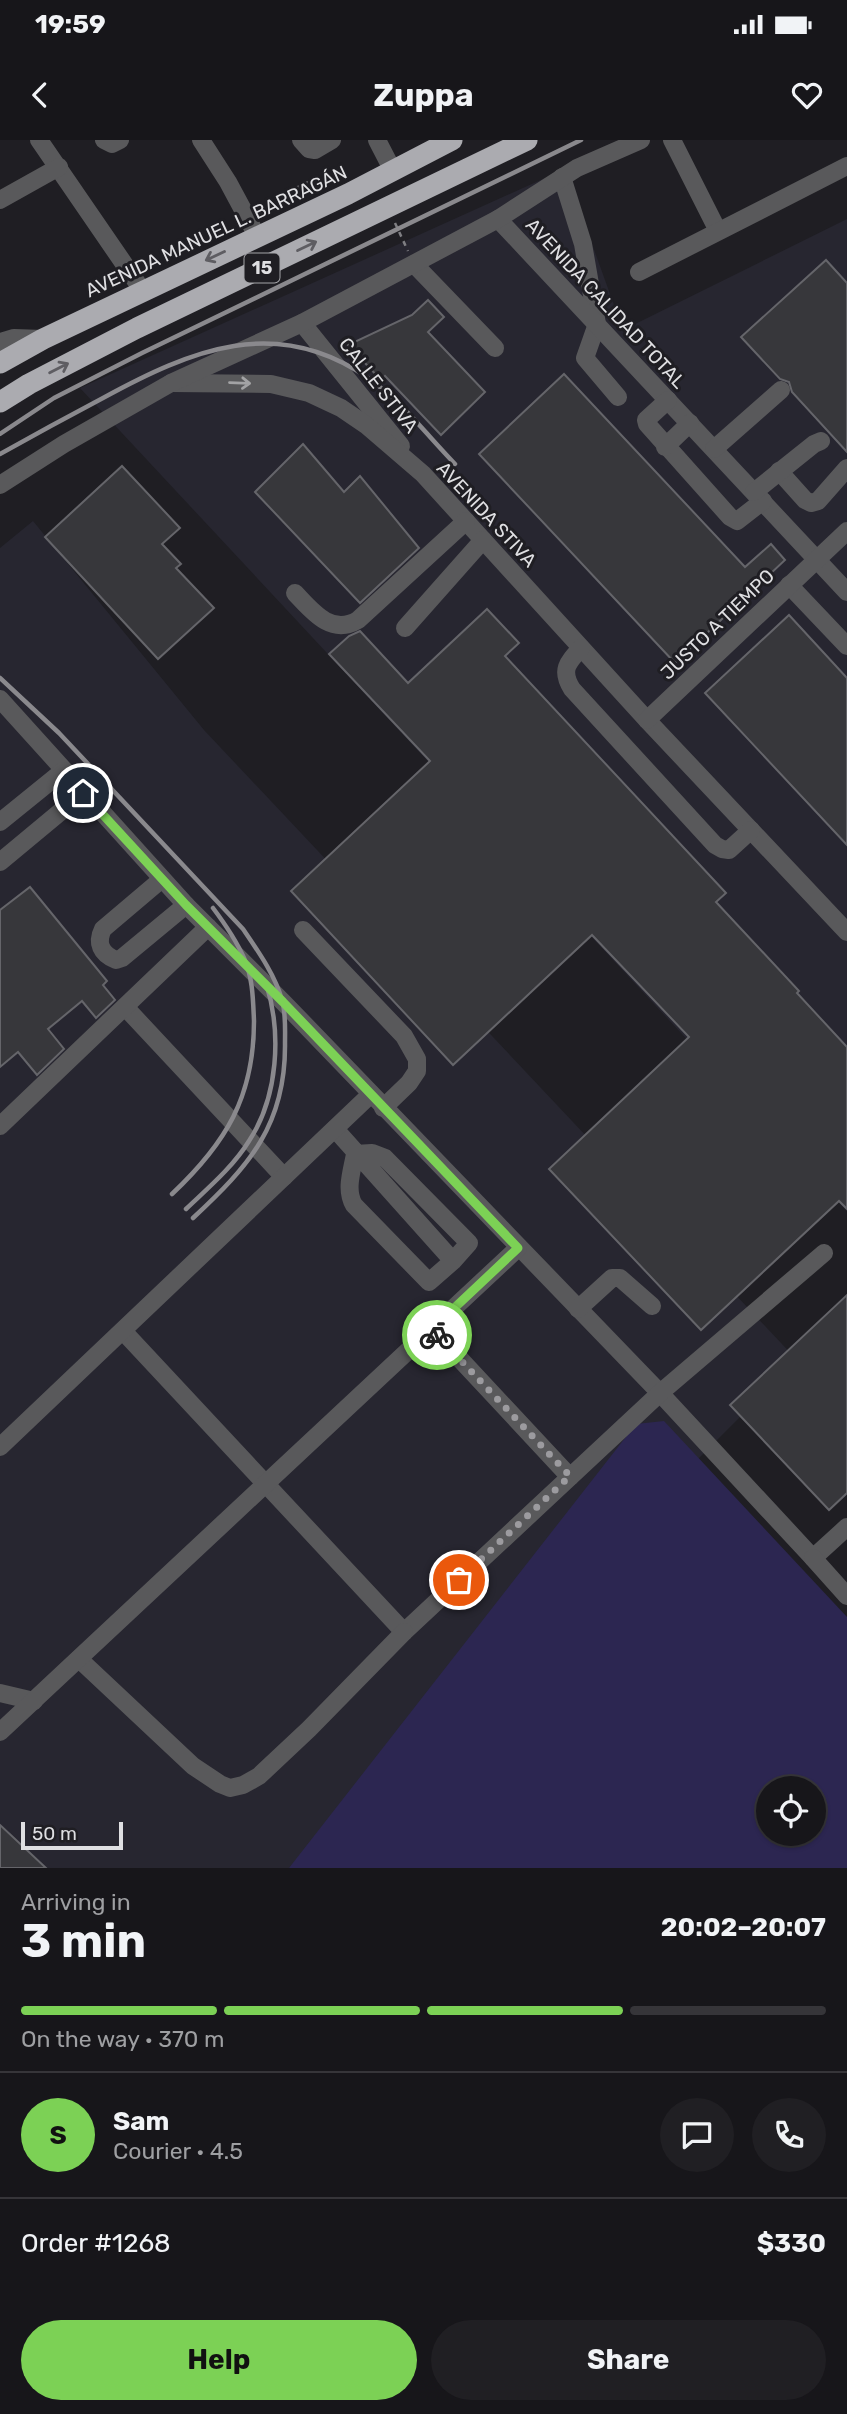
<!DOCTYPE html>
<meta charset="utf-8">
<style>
body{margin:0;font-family:Rubik,sans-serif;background:#201f23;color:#f1f3f6;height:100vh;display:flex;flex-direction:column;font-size:26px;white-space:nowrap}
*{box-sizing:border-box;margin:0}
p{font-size:23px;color:#9e9fa2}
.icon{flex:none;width:38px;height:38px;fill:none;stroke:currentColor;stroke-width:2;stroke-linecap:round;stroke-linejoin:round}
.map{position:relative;height:1728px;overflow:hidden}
.side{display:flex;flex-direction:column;background:#17161a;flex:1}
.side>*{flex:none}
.buttons{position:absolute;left:756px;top:1636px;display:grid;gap:14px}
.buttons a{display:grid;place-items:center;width:70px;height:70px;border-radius:50%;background:#17161a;box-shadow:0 2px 5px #0004,0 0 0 2px #363539;font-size:35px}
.scale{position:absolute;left:21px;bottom:18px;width:102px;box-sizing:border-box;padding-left:7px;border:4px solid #dfdfe2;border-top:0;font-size:19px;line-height:24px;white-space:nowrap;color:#dfdfe2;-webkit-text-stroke:5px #1f1e23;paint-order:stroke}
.pin{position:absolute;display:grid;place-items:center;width:60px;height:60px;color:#fff;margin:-30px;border:4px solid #fff;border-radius:50%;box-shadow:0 2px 7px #0007}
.courier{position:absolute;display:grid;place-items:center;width:70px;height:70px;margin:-35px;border:5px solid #7cd155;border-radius:50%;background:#fff;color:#222;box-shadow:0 2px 9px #0007}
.summary em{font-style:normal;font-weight:700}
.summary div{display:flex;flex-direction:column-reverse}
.summary{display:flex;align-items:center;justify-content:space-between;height:119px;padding:0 21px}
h1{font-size:46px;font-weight:700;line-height:52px}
.bar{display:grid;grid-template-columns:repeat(4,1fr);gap:10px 7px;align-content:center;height:84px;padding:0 21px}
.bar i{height:9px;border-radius:5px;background:#363539}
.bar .on{background:#7cd155}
.bar p{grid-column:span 4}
.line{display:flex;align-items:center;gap:18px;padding:0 21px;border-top:2px solid #363539}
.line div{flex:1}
.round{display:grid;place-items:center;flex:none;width:74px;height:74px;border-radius:37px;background:#201f23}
.button{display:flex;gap:14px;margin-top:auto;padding:14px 21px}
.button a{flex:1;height:80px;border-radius:42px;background:#7cd155;color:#111;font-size:28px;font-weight:700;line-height:80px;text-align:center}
.button a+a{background:#201f23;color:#f1f3f6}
.status{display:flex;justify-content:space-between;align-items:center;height:49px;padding:0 35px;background:#17161a;direction:ltr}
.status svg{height:19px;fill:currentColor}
header{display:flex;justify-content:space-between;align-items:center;height:91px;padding:0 21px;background:#17161a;font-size:32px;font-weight:700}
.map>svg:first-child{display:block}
.built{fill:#272630}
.green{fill:#2c2651;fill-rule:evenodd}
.building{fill:#37373b;stroke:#65656a;stroke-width:2}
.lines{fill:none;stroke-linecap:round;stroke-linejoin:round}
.path{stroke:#7f7f83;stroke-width:2.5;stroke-dasharray:5 5;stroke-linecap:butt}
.minor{stroke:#59595b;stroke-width:18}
.highway{stroke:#ababb0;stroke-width:21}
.rail{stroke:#8a898d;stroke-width:4.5}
.oneway{stroke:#5e5d62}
.oneway2{stroke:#a3a3a5}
.done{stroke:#9c9b9f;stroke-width:7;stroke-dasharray:0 12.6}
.route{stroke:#7cd155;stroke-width:9}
.labels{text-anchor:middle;stroke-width:6;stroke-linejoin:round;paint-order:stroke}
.shield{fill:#1f1e23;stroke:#a5a5a9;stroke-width:2}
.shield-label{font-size:18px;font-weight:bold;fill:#dfdfe2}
.street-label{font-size:19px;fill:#dfdfe2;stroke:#1f1e23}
</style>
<div class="status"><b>19:59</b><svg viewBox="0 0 49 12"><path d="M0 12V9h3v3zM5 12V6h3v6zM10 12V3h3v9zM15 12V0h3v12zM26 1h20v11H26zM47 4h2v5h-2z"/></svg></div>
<header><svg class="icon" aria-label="back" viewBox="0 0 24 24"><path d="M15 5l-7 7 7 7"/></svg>Zuppa<svg class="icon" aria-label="heart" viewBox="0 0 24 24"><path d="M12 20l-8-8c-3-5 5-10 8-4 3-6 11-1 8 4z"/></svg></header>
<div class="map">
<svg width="847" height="1728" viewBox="0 0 847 1728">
<rect width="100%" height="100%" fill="#1f1e23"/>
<g class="built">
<path d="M565 29 623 190 847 79V1071L80 248Z"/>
<path d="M33 381 204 590 797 1220 289 1728H0V408Z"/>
</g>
<path class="green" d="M664 1281 847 1477V1728H289L636 1284ZM768 1648H814V1694H768Z"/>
<g class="building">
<path d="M826 120 847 143V312L792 252 789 242 780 239 741 197Z"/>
<path d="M428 160 444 177 428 192 485 252 441 295 385 236 381 240 348 205 412 175Z"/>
<path d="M564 234 745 427 771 404 785 420 675 523 479 314Z"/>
<path d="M303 304 344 352 360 336 419 408 360 463 255 352Z"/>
<path d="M122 326 180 388 162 404 181 424 176 428 214 468 158 519 45 397Z"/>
<path d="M487 469 519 503 505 516 726 753 716 762 799 851 797 853 847 907V1069L839 1061 701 1190 549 1029 689 897 592 795 453 925 291 751 430 621 329 514 349 496 360 491 408 543Z"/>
<path d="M789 475 847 538V705L705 553Z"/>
<path d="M30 747 107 841 103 845 115 860 96 878 82 861 48 889 64 909 37 935 18 912 0 927V770Z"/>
<path d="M847 1155V1353L829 1370 730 1265Z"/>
<path d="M0 1685 46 1728H0Z"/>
</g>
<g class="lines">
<g class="path">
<path d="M300 57 296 48 335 29 340 39"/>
<path d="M395 83 408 111"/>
</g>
<g class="minor">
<path d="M39 0 142 150"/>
<path d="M104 0 112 4 120 0"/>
<path d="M201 0 228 42 257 96"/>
<path d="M301 0 309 9 315 10 332 0"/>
<path d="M377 0 393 31"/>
<path d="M672 0 718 91"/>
<path d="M562 37 583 104 597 184 585 218 618 257"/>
<path d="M0 60 59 27"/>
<path d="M498 79 847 452"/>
<path d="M414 124 495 208"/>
<path d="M639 132 847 26"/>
<path d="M302 183 401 306"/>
<path d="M0 202 14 198 43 199"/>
<path d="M171 243 271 244 309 253 341 268 366 285 423 334 647 580 847 792"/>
<path d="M668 260 646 280 647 284 730 377 737 381 763 361"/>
<path d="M665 307 690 283"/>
<path d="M714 309 781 250"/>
<path d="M779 331 805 360 811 363 818 361 847 328"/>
<path d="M0 345 64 304 171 243 302 183 498 79 577 28 641 0"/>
<path d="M754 352 814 304 821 301"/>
<path d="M789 445 847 506"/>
<path d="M295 453C312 471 331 496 358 480L466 381"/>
<path d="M405 488 483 400"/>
<path d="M581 508C568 522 560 530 572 549L715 705 722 709 729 710 751 690"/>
<path d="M0 559 186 765 283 862 660 1253 813 1418 847 1387"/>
<path d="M647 580 847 391"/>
<path d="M0 682 63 631"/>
<path d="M0 722 83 653"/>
<path d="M162 739 103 789C96 803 101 814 116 820L122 818 186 765"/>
<path d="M303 790 404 896 417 919V931L409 943 383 968"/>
<path d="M125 867 284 1037"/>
<path d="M0 986 208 787"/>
<path d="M335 989 453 1121 469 1103 385 1018 372 1013 355 1014C352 1031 345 1050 354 1065L429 1142 453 1121"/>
<path d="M578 1169 612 1138H620L652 1166"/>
<path d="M432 1189 570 1337"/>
<path d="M123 1191 404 1492 660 1253 824 1113"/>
<path d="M0 1307 370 955"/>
<path d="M813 1418 847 1456"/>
<path d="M79 1519 193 1626 220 1644 230 1648 243 1645 259 1636 309 1589 404 1492"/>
<path d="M0 1553 34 1561"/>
<path d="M0 1592 518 1108"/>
</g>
<g class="highway">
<path d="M0 223 43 199 348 54 452 0"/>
<path d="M0 262 29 244 137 188 527 0"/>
</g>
<g class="rail">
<path d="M0 294 54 258 142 213 581 0"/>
<path d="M0 314C34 295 69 276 103 258 191 210 276 174 368 238 401 261 427 295 455 324"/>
<path d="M0 538 59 593 243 789C258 811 275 835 282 860 286 873 285 890 285 903 286 985 249 1026 193 1078"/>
<path d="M172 1054C226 1003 254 957 254 881 253 860 253 838 244 818 236 800 225 784 213 768"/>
<path d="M186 1069C208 1048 233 1027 249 1001 278 957 282 893 266 843"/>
</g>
</g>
<defs><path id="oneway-shaft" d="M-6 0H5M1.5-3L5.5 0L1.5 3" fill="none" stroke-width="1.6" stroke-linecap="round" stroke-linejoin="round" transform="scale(1.75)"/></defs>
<g class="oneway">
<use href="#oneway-shaft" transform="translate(307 106) rotate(-26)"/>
<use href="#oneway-shaft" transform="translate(215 116) rotate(155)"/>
<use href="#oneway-shaft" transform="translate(59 228) rotate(-27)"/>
</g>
<use class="oneway2" href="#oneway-shaft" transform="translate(240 243) rotate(2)"/>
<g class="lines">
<path class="done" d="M437 1195 570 1336 459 1440"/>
<path class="route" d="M83 653 186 765 283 862 518 1108 432 1189 437 1195"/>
</g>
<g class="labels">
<rect class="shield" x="244.5" y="113.5" width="35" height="29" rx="5"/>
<g class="shield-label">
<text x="262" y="134">15</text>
</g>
<g class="street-label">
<text transform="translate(216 91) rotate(-25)" y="7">AVENIDA MANUEL L. BARRAGÁN</text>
<text transform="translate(606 163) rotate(47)" y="7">AVENIDA CALIDAD TOTAL</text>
<text transform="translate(379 245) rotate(52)" y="7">CALLE STIVA</text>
<text transform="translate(487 374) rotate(47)" y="7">AVENIDA STIVA</text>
<text transform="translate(717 484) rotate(-44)" y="7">JUSTO A TIEMPO</text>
</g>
</g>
</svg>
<div class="buttons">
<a><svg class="icon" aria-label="locate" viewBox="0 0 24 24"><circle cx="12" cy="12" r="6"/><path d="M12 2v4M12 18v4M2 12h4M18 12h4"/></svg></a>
</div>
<div class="scale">50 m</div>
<div class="pin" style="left:459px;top:1440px;background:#ea580c"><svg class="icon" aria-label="bag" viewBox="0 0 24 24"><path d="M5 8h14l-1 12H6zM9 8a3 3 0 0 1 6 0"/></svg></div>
<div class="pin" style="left:83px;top:653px;background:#1f2937"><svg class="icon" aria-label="home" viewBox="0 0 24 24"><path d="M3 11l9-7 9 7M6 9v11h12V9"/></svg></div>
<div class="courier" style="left:437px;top:1195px"><svg class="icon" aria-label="bike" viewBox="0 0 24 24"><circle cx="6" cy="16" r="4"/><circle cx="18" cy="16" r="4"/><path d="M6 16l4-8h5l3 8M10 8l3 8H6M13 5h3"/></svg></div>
</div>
<section class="side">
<div class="summary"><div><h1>3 min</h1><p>Arriving in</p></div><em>20:02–20:07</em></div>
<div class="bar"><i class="on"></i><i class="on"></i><i class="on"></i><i></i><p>On the way · 370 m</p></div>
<div class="line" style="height:126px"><b class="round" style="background:#7cd155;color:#111">S</b><div><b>Sam</b><p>Courier · 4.5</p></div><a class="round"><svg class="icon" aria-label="chat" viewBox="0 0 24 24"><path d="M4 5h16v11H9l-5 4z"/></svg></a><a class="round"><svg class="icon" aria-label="phone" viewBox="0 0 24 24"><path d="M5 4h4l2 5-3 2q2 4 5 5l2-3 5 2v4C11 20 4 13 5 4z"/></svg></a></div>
<div class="line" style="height:91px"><div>Order #1268</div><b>$330</b></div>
<div class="button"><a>Help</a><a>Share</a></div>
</section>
